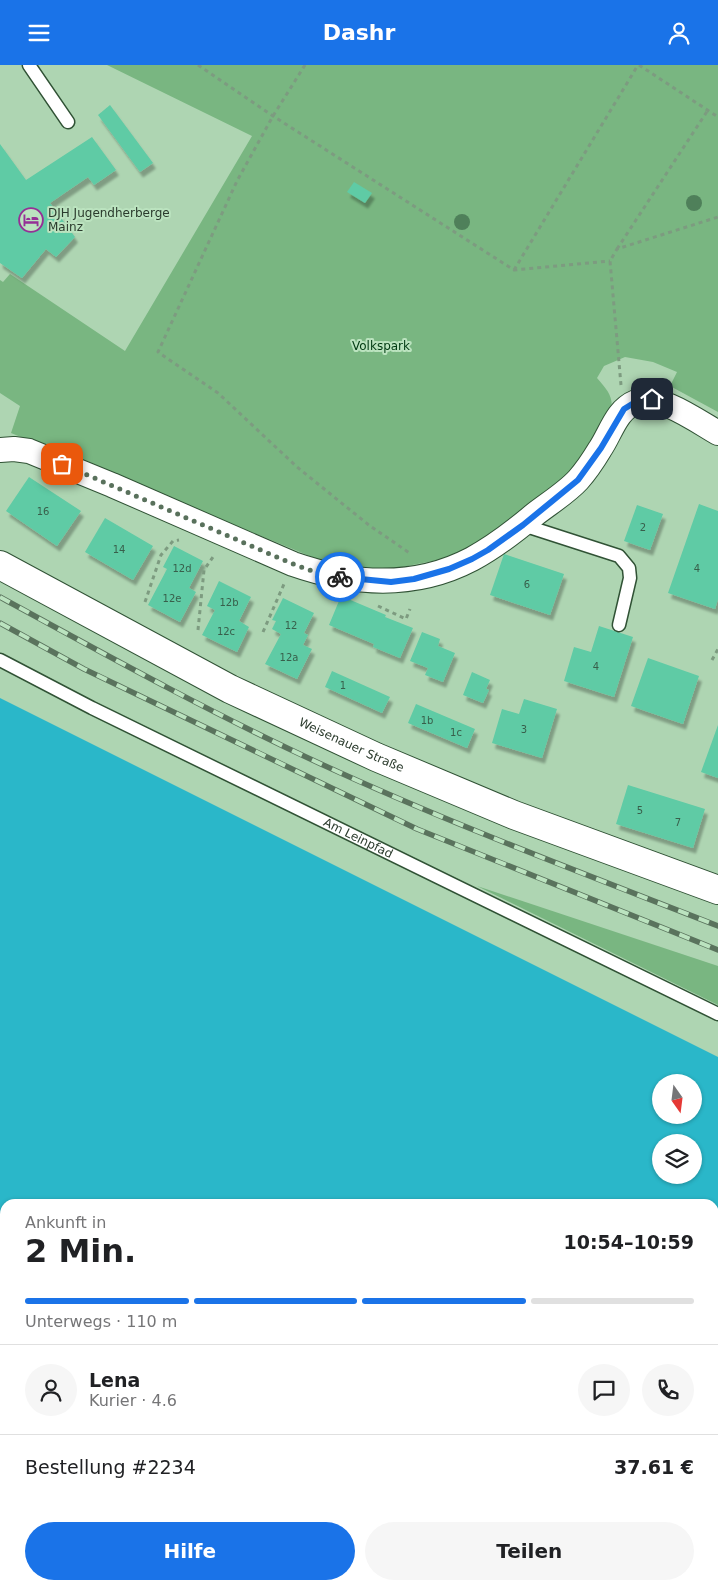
<!DOCTYPE html>
<html lang="de">
<meta charset="utf-8">
<style>
body{margin:0;font-family:"DejaVu Sans",sans-serif;background:#f6f6f6;color:#202124;height:100vh;display:flex;flex-direction:column;font-size:19px;white-space:nowrap}
*{box-sizing:border-box;margin:0}
p{font-size:16px;color:#757577}
.icon{flex:none;width:28px;height:28px;fill:none;stroke:currentColor;stroke-width:2;stroke-linecap:round;stroke-linejoin:round}
.map{position:relative;flex:1;overflow:hidden}
.panel{position:absolute;left:0px;top:1134px;width:719px;height:391px;display:flex;flex-direction:column;background:#fff;border-radius:15px 15px 0 0;box-shadow:0 1px 4px #0004}
.panel>*{flex:none}
.needle{width:32px;rotate:166deg}
.buttons{position:absolute;left:652px;top:1009px;display:grid;gap:10px}
.buttons a{display:grid;place-items:center;width:50px;height:50px;border-radius:50%;background:#fff;box-shadow:0 1px 4px #0004;font-size:25px}
.pin{position:absolute;display:grid;place-items:center;width:42px;height:42px;color:#fff;margin:-21px;border-radius:10px;box-shadow:0 2px 8px #0006}
.courier{position:absolute;display:grid;place-items:center;width:50px;height:50px;margin:-25px;border:4px solid #1a73e8;border-radius:50%;background:#fff;color:#222;box-shadow:0 1px 6px #0007}
.headline em{font-style:normal;font-weight:700}
.headline div{display:flex;flex-direction:column-reverse}
.headline{display:flex;align-items:center;justify-content:space-between;height:85px;padding:0 25px}
h1{font-size:32px;font-weight:700;line-height:38px}
.bar{display:grid;grid-template-columns:repeat(4,1fr);gap:8px 5px;align-content:center;height:60px;padding:0 25px}
.bar i{height:6px;border-radius:4px;background:#e0e0e0}
.bar .current{background:#1a73e8}
.bar p{grid-column:span 4}
.line{display:flex;align-items:center;gap:12px;padding:0 25px;border-top:1px solid #e0e0e0}
.line div{flex:1}
.round{display:grid;place-items:center;flex:none;width:52px;height:52px;border-radius:26px;background:#f6f6f6}
.primary-button{display:flex;gap:10px;margin-top:auto;padding:10px 25px}
.primary-button a{flex:1;height:58px;border-radius:30px;background:#1a73e8;color:#fff;font-size:20px;font-weight:700;line-height:58px;text-align:center}
.primary-button a+a{background:#f6f6f6;color:#202124}
header{display:flex;justify-content:space-between;align-items:center;height:65px;padding:0 25px;background:#1a73e8;color:#fff;font-size:22px;font-weight:700}
.map>svg:first-child{display:block}
.green{fill:#79b681}
.water{fill:#2ab7c9;fill-rule:evenodd}
.building{fill:#5fcba5;filter:url(#shadow)}
.lines{fill:none;stroke-linecap:round;stroke-linejoin:round}
.service-casing{stroke:#305235;stroke-width:15}
.minor-casing{stroke:#305235;stroke-width:26}
.secondary-casing{stroke:#305235;stroke-width:30}
.path{stroke:#7d9b80;stroke-width:3;stroke-dasharray:4 4;stroke-linecap:butt}
.service{stroke:#fff;stroke-width:12}
.minor{stroke:#fff;stroke-width:24}
.secondary{stroke:#fff;stroke-width:28}
.rail-casing{stroke:#5a735d;stroke-width:5.5}
.rail{stroke:#bbe3bf;stroke-width:4;stroke-dasharray:11;stroke-linecap:butt}
.tree{fill:#4f805a}
.done{stroke:#59715c;stroke-width:5;stroke-dasharray:0 9}
.route{stroke:#1a73e8;stroke-width:6}
.labels{text-anchor:middle;stroke-width:4;stroke-linejoin:round;paint-order:stroke}
.number-label{font-size:10px;fill:#385f4b}
.poi-label{font-size:12px;fill:#2b3b2d;stroke:#bbe3bf;text-anchor:start}
.park-label{font-size:12px;fill:#013a12;stroke:#bbe3bf}
.street-label{font-size:12px;fill:#2b3b2d;stroke:#bbe3bf}
</style>
<header><svg class="icon" aria-label="menu" viewBox="0 0 24 24"><path d="M4 6h16M4 12h16M4 18h16"/></svg>Dashr<svg class="icon" aria-label="person" viewBox="0 0 24 24"><circle cx="12" cy="8" r="4"/><path d="M4 21q1-7 8-7t8 7"/></svg></header>
<div class="map">
<svg width="718" height="1524" viewBox="0 0 718 1524">
<defs>
<filter id="shadow"><feDropShadow dx="3" dy="5.5" stdDeviation="1" flood-color="#0004"/></filter>
</defs>
<rect width="100%" height="100%" fill="#aed5b2"/>
<g class="green">
<path d="M107 0H718V347L670 321 677 307 653 297 625 292 604 301 597 313C608 326 614 331 611 349L566 415 479 479 448 493 397 503 364 504 329 499 11 368 20 341 0 328V215L3 217 10 209 125 286 252 71Z"/>
<path d="M477 821 718 901V940Z"/>
</g>
<path class="water" d="M0 633 718 992V1524H0ZM661 1018H694V1050H661ZM661 1078H694V1110H661ZM5 1139H714V1520H5Z"/>
<g class="building">
<path d="M110 40 153 98 140 107 98 50Z"/>
<path d="M92 72 116 105 94 120 88 112 50 138 75 172 56 192 46 184 22 213 0 198V79L26 115Z"/>
<path d="M354 117 372 128 365 138 347 127Z"/>
<path d="M29 412 81 446 57 481 6 446Z"/>
<path d="M699 439 718 446V534L715 544 668 528Z"/>
<path d="M637 440 663 449 650 485 624 476Z"/>
<path d="M105 453 153 481 133 515 85 487Z"/>
<path d="M174 481 203 496 189 523 196 527 180 557 148 540 167 504 163 502Z"/>
<path d="M504 489 564 509 550 550 490 530Z"/>
<path d="M219 516 251 532 239 556 249 562 237 587 202 570 215 545 207 541Z"/>
<path d="M341 531 386 550 385 552 413 563 400 593 373 582 374 579 329 560Z"/>
<path d="M283 533 314 548 304 568 308 570 303 580 312 584 297 614 265 599 281 569 272 564 276 556 272 555Z"/>
<path d="M599 561 633 572 614 632 564 616 574 582 591 587Z"/>
<path d="M422 567 440 574 438 581 455 588 443 617 425 610 428 603 410 596Z"/>
<path d="M648 593 699 611 683 659 631 641Z"/>
<path d="M332 606 390 632 382 648 325 622Z"/>
<path d="M472 607 490 615 486 624 489 625 483 638 463 630Z"/>
<path d="M524 634 557 644 542 693 492 678 502 644 519 649Z"/>
<path d="M416 639 475 664 467 683 408 658Z"/>
<path d="M718 660V713L701 707Z"/>
<path d="M628 720 705 744 693 783 616 759Z"/>
</g>
<g class="lines">
<g class="service-casing">
<g id="service">
<path d="M29 0 68 57"/>
<path d="M523 460 619 491 629 503 630 513 619 560"/>
<path id="s1" d="M0 595 92 643 718 949"/>
</g>
</g>
<g class="minor-casing">
<path id="minor" d="M0 385 14 384 29 386 112 420 293 499C353 520 415 524 472 494 494 482 515 466 534 450 548 439 566 428 578 415 586 406 594 394 600 384 611 368 616 345 636 337 659 328 697 356 718 368"/>
</g>
<g class="secondary-casing">
<g id="secondary">
<path id="s2" d="M0 500 230 624 376 692 514 750 718 825"/>
</g>
</g>
<g class="path">
<path d="M198 0 273 51 514 205 610 196"/>
<path d="M305 0 273 51 237 116 158 287 218 328 297 402 370 461 411 489"/>
<path d="M639 0 718 52"/>
<path d="M617 184 708 45"/>
<path d="M514 205 638 0"/>
<path d="M621 320 610 196 617 184 718 152"/>
<path d="M145 537 161 490 173 476 179 475"/>
<path d="M378 541 406 554 410 544"/>
<path d="M198 565 204 505 215 489"/>
<path d="M263 567 284 519"/>
<path d="M712 595 718 584"/>
</g>
<use href="#service" class="service"/>
<use href="#minor" class="minor"/>
<use href="#secondary" class="secondary"/>
<g class="rail-casing">
<g id="rail">
<path d="M0 532C106 590 211 648 321 699 451 759 585 809 718 861"/>
<path d="M0 558 84 604 417 764 718 885"/>
</g>
</g>
<use href="#rail" class="rail"/>
</g>
<g class="tree">
<circle cx="694" cy="138" r="8"/>
<circle cx="462" cy="157" r="8"/>
</g>
<g class="lines">
<path class="done" d="M62 399 293 499 318 508 340 512"/>
<path class="route" d="M340 512 391 517 414 514 449 504 472 494 488 485 523 460 578 415 601 383 624 344 637 336 652 334"/>
</g>
<defs>
<g id="hotel-ring" transform="scale(1.25)"><circle r="9.5" fill="#bbe3bf" stroke="#953096" stroke-width="1.5"/><path d="M-6-4.5h1.5V1H6V5H4.5V3h-9V5H-6ZM-4 0a1.8 1.8 0 1 1 3.6 0ZM.5 0V-2.5h3Q6-2.5 6 0Z" fill="#953096"/></g>
</defs>
<g fill-rule="evenodd">
<use href="#hotel-ring" x="31" y="155"/>
</g>
<g class="labels">
<g class="number-label">
<text x="43" y="450">16</text>
<text x="643" y="466">2</text>
<text x="119" y="488">14</text>
<text x="182" y="507">12d</text>
<text x="697" y="507">4</text>
<text x="527" y="523">6</text>
<text x="172" y="537">12e</text>
<text x="229" y="541">12b</text>
<text x="291" y="564">12</text>
<text x="226" y="570">12c</text>
<text x="289" y="596">12a</text>
<text x="596" y="605">4</text>
<text x="343" y="624">1</text>
<text x="427" y="659">1b</text>
<text x="524" y="668">3</text>
<text x="456" y="671">1c</text>
<text x="640" y="749">5</text>
<text x="678" y="761">7</text>
</g>
<g class="poi-label">
<text x="48" y="152">DJH Jugendherberge<tspan x="48" dy="14">Mainz</tspan></text>
</g>
<g class="park-label">
<text x="381" y="285">Volkspark</text>
</g>
<g class="street-label">
<text dy="4" stroke="none"><textPath href="#s2" startOffset="395">Weisenauer Straße</textPath></text>
<text dy="4" stroke="none"><textPath href="#s1" startOffset="400">Am Leinpfad</textPath></text>
</g>
</g>
</svg>
<div class="buttons">
<a><svg class="needle" viewBox="-14 -14 28 28"><path d="M0-13l5 13h-10z" fill="#e53935"/><path d="M0 13l5-13h-10z" fill="#757577"/></svg></a>
<a><svg class="icon" aria-label="layers" viewBox="0 0 24 24"><path d="M12 4l9 5-9 5-9-5zM3 14l9 5 9-5"/></svg></a>
</div>
<div class="pin" style="left:62px;top:399px;background:#ea580c"><svg class="icon" aria-label="bag" viewBox="0 0 24 24"><path d="M5 8h14l-1 12H6zM9 8a3 3 0 0 1 6 0"/></svg></div>
<div class="pin" style="left:652px;top:334px;background:#1f2937"><svg class="icon" aria-label="home" viewBox="0 0 24 24"><path d="M3 11l9-7 9 7M6 9v11h12V9"/></svg></div>
<div class="courier" style="left:340px;top:512px"><svg class="icon" aria-label="bike" viewBox="0 0 24 24"><circle cx="6" cy="16" r="4"/><circle cx="18" cy="16" r="4"/><path d="M6 16l4-8h5l3 8M10 8l3 8H6M13 5h3"/></svg></div>
<section class="panel">
<div class="headline"><div><h1>2 Min.</h1><p>Ankunft in</p></div><em>10:54–10:59</em></div>
<div class="bar"><i class="current"></i><i class="current"></i><i class="current"></i><i></i><p>Unterwegs · 110 m</p></div>
<div class="line" style="height:90px"><a class="round"><svg class="icon" aria-label="person" viewBox="0 0 24 24"><circle cx="12" cy="8" r="4"/><path d="M4 21q1-7 8-7t8 7"/></svg></a><div><b>Lena</b><p>Kurier · 4.6</p></div><a class="round"><svg class="icon" aria-label="chat" viewBox="0 0 24 24"><path d="M4 5h16v11H9l-5 4z"/></svg></a><a class="round"><svg class="icon" aria-label="phone" viewBox="0 0 24 24"><path d="M5 4h4l2 5-3 2q2 4 5 5l2-3 5 2v4C11 20 4 13 5 4z"/></svg></a></div>
<div class="line" style="height:65px"><div>Bestellung #2234</div><b>37.61 €</b></div>
<div class="primary-button"><a>Hilfe</a><a>Teilen</a></div>
</section>
</div>
